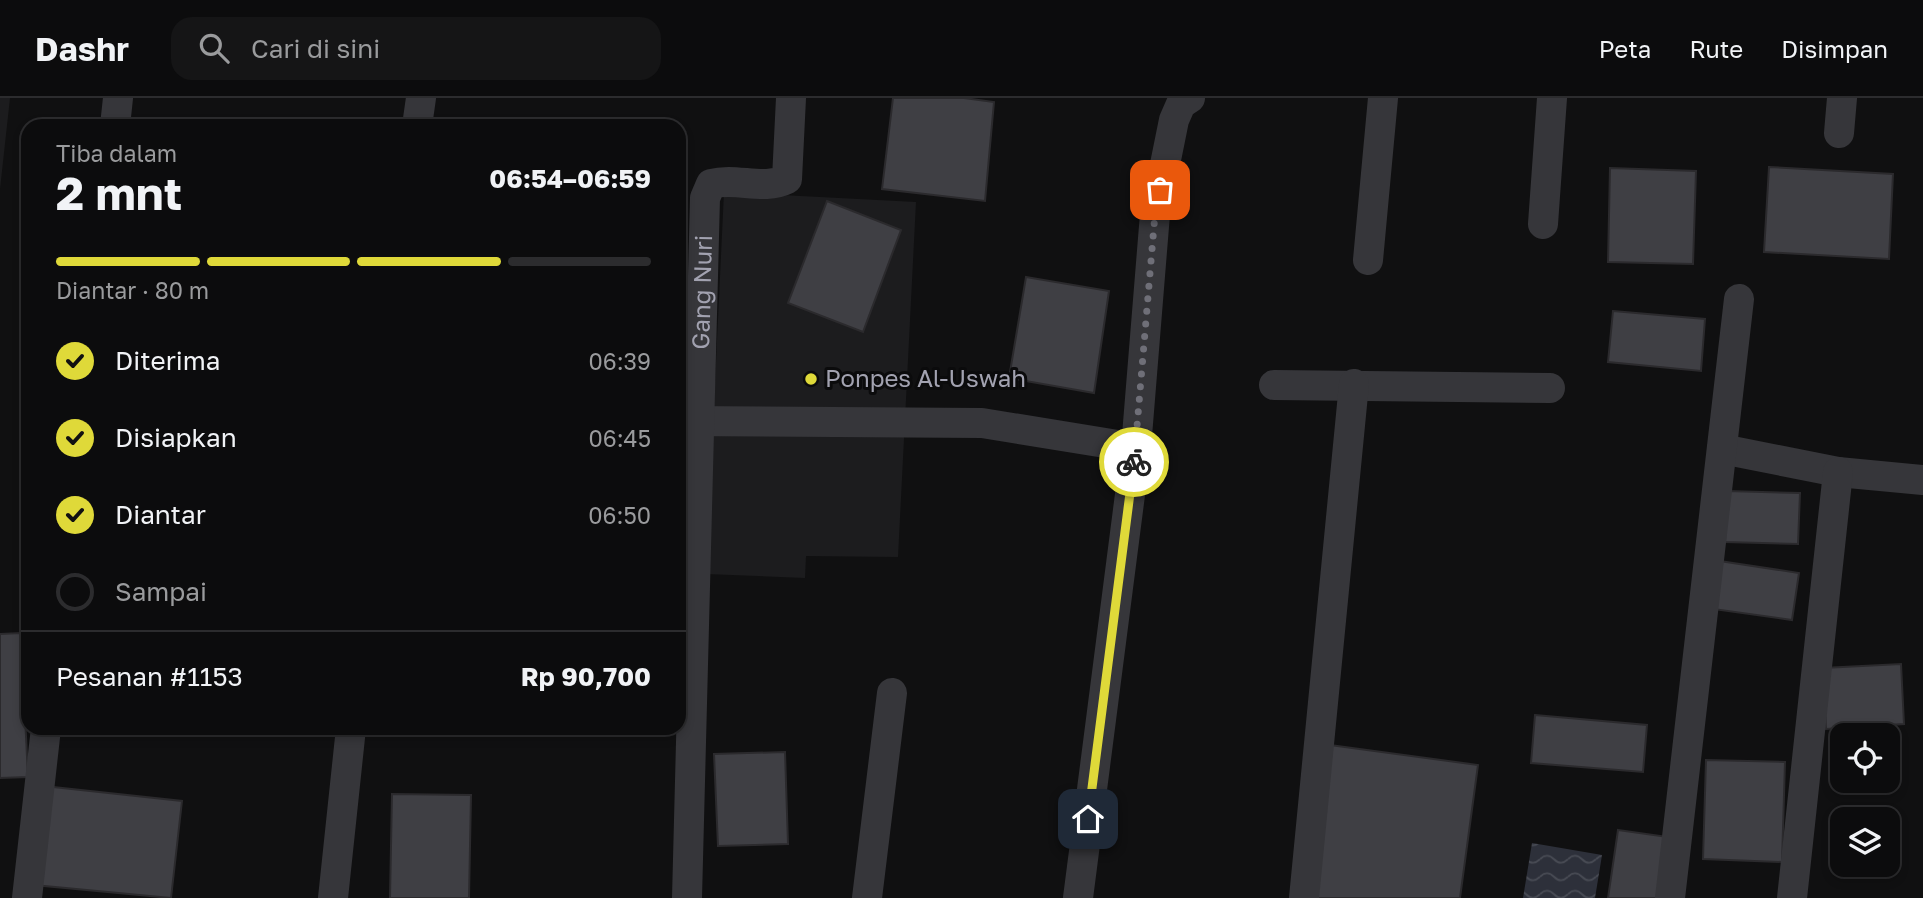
<!DOCTYPE html>
<html lang="id">
<meta charset="utf-8">
<style>
body{margin:0;font-family:"Golos Text",sans-serif;background:#151516;color:#f1f3f6;height:100vh;display:flex;flex-direction:column;font-size:26px;white-space:nowrap}
*{box-sizing:border-box;margin:0}
p{font-size:23px;color:#9a9b9d}
.icon{flex:none;width:38px;height:38px;fill:none;stroke:currentColor;stroke-width:2;stroke-linecap:round;stroke-linejoin:round}
.map{position:relative;flex:1;overflow:hidden}
.details{position:absolute;left:21px;top:21px;width:665px;height:616px;display:flex;flex-direction:column;background:#0c0c0d;border-radius:21px;box-shadow:0 4px 10px #0003,0 0 0 2px #2c2c2e}
.details>*{flex:none}
.buttons{position:absolute;left:1830px;top:625px;display:grid;gap:14px}
.buttons a{display:grid;place-items:center;width:70px;height:70px;border-radius:14px;background:#0c0c0d;box-shadow:0 4px 10px #0003,0 0 0 2px #2c2c2e;font-size:35px}
.pin{position:absolute;display:grid;place-items:center;width:60px;height:60px;color:#fff;margin:-30px;border-radius:14px;box-shadow:0 4px 10px #0006}
.courier{position:absolute;display:grid;place-items:center;width:70px;height:70px;margin:-35px;border:5px solid #dfd939;border-radius:50%;background:#fff;color:#222;box-shadow:0 2px 9px #0007}
.overview em{font-style:normal;font-weight:700}
.overview div{display:flex;flex-direction:column-reverse}
.overview{display:flex;align-items:center;justify-content:space-between;height:119px;padding:0 35px}
h1{font-size:46px;font-weight:700;line-height:52px}
.bar{display:grid;grid-template-columns:repeat(4,1fr);gap:10px 7px;align-content:center;height:84px;padding:0 35px}
.bar i{height:9px;border-radius:5px;background:#2c2c2e}
.bar .on{background:#dfd939}
.bar p{grid-column:span 4}
.line{display:flex;align-items:center;gap:18px;padding:0 35px;border-top:2px solid #2c2c2e}
.line div{flex:1}
ol{padding:0 35px;list-style:none}
li{display:flex;align-items:center;gap:21px;height:77px}
li p{margin-inline-start:auto}
li .icon{padding:7px;border-radius:50%;background:#dfd939;color:#111;stroke-width:4}
li:last-child{color:#9a9b9d}
li i{width:38px;height:38px;border:4px solid #2c2c2e;border-radius:50%}
header{display:flex;align-items:center;gap:42px;box-sizing:border-box;height:98px;padding:0 35px;background:#0c0c0d;border-bottom:2px solid #2c2c2e}
header strong{font-size:33px}
nav{display:flex;gap:38px;margin-inline-start:auto;font-size:24px}
.search{width:490px;height:63px;background:#151516;display:flex;align-items:center;gap:18px;box-sizing:border-box;padding:0 24px;border-radius:21px;color:#9a9b9d;font-size:26px}
.map>svg:first-child{display:block}
.built{fill:#1c1c1e}
.water{fill:url(#water-waves)}
.building{fill:#3f3f44;stroke:#2b2a2d;stroke-width:2}
.lines{fill:none;stroke-linecap:round;stroke-linejoin:round}
.minor{stroke:#36363a;stroke-width:30}
.done{stroke:#6f6f78;stroke-width:7;stroke-dasharray:0 12.6}
.route{stroke:#dfd939;stroke-width:9}
.poi-dot{fill:#dfd939;stroke:#0b0b0c;stroke-width:2.5}
.labels{text-anchor:middle;stroke-width:6;stroke-linejoin:round;paint-order:stroke}
.street-label{font-size:24px;fill:#a2a2b0;stroke:#0b0b0c}
.poi-label{font-size:24px;fill:#a2a2b0;stroke:#0b0b0c;text-anchor:start}
</style>
<header>
<strong>Dashr</strong>
<div class="search"><svg class="icon" aria-label="search" viewBox="0 0 24 24"><circle cx="10" cy="10" r="6"/><path d="M15 15l6 6"/></svg>Cari di sini</div>
<nav><a>Peta</a><a>Rute</a><a>Disimpan</a></nav>
</header>
<div class="map">
<svg width="1923" height="800" viewBox="0 0 1923 800">
<defs>
<pattern id="water-waves" width="16" height="10" patternUnits="userSpaceOnUse" patternTransform="scale(1.75)"><rect width="16" height="10" fill="#2d303a"/><path d="M0 5q4-4 8 0t8 0" fill="none" stroke="#484b54"/></pattern>
</defs>
<rect width="100%" height="100%" fill="#101011"/>
<g class="built">
<path d="M0 0H10L0 91Z"/>
<path d="M724 94 916 104 898 459 806 458 805 480 706 476Z"/>
</g>
<path class="water" d="M1532 745 1602 757 1595 800H1523Z"/>
<g class="building">
<path d="M893 0H964L994 4 985 103 882 91Z"/>
<path d="M1769 69 1893 76 1889 161 1764 154Z"/>
<path d="M1610 70 1696 73 1693 166 1608 164Z"/>
<path d="M827 103 901 132 863 234 788 205Z"/>
<path d="M1026 179 1109 193 1094 295 1009 280Z"/>
<path d="M1613 213 1705 221 1701 273 1608 264Z"/>
<path d="M1727 393 1800 395 1798 446 1725 444Z"/>
<path d="M1713 462 1799 475 1792 522 1706 510Z"/>
<path d="M21 535 28 679 0 680V536Z"/>
<path d="M1901 566 1904 626 1826 631 1823 570Z"/>
<path d="M1535 617 1647 627 1643 674 1531 665Z"/>
<path d="M1330 647 1478 667 1460 800H1309Z"/>
<path d="M785 654 788 746 718 748 714 656Z"/>
<path d="M1706 662 1785 664 1782 764 1703 761Z"/>
<path d="M44 688 182 703 171 800 34 787Z"/>
<path d="M392 696 471 697 469 800H390Z"/>
<path d="M1618 732 1668 739 1660 800H1608Z"/>
</g>
<g class="lines">
<g class="minor">
<path d="M115 28 118 0"/>
<path d="M417 28 421 0"/>
<path d="M1839 35 1842 0"/>
<path d="M1543 126 1552 0"/>
<path d="M1368 162 1383 0"/>
<path d="M1274 287 1550 290"/>
<path d="M679 323 982 325 1136 350"/>
<path d="M1722 351 1838 374 1923 382"/>
<path d="M27 800 46 630"/>
<path d="M333 800 351 630"/>
<path id="s1" d="M687 800 705 100 711 86C737 79 763 93 787 81L791 0"/>
<path d="M867 800 892 595"/>
<path d="M1078 800 1136 350 1155 116 1174 22 1181 6 1190 0"/>
<path d="M1304 800 1354 286"/>
<path d="M1670 800 1739 201"/>
<path d="M1792 800 1838 374"/>
</g>
</g>
<g class="lines">
<path class="done" d="M1134 364 1155 116 1160 92"/>
<path class="route" d="M1088 721 1134 364"/>
</g>
<circle class="poi-dot" cx="811" cy="281" r="7"/>
<g class="labels">
<g class="street-label">
<text dy="8" stroke="none"><textPath href="#s1" startOffset="606">Gang Nuri</textPath></text>
</g>
<g class="poi-label">
<text x="825" y="289">Ponpes Al-Uswah</text>
</g>
</g>
</svg>
<div class="buttons">
<a><svg class="icon" aria-label="locate" viewBox="0 0 24 24"><circle cx="12" cy="12" r="6"/><path d="M12 2v4M12 18v4M2 12h4M18 12h4"/></svg></a>
<a><svg class="icon" aria-label="layers" viewBox="0 0 24 24"><path d="M12 4l9 5-9 5-9-5zM3 14l9 5 9-5"/></svg></a>
</div>
<div class="pin" style="left:1160px;top:92px;background:#ea580c"><svg class="icon" aria-label="bag" viewBox="0 0 24 24"><path d="M5 8h14l-1 12H6zM9 8a3 3 0 0 1 6 0"/></svg></div>
<div class="pin" style="left:1088px;top:721px;background:#1f2937"><svg class="icon" aria-label="home" viewBox="0 0 24 24"><path d="M3 11l9-7 9 7M6 9v11h12V9"/></svg></div>
<div class="courier" style="left:1134px;top:364px"><svg class="icon" aria-label="bike" viewBox="0 0 24 24"><circle cx="6" cy="16" r="4"/><circle cx="18" cy="16" r="4"/><path d="M6 16l4-8h5l3 8M10 8l3 8H6M13 5h3"/></svg></div>
<section class="details">
<div class="overview"><div><h1>2 mnt</h1><p>Tiba dalam</p></div><em>06:54–06:59</em></div>
<div class="bar"><i class="on"></i><i class="on"></i><i class="on"></i><i></i><p>Diantar · 80 m</p></div>
<ol>
<li><svg class="icon" aria-label="check" viewBox="0 0 24 24"><path d="M5 12l5 5 9-10"/></svg>Diterima<p>06:39</p></li>
<li><svg class="icon" aria-label="check" viewBox="0 0 24 24"><path d="M5 12l5 5 9-10"/></svg>Disiapkan<p>06:45</p></li>
<li><svg class="icon" aria-label="check" viewBox="0 0 24 24"><path d="M5 12l5 5 9-10"/></svg>Diantar<p>06:50</p></li>
<li><i></i>Sampai</li>
</ol>
<div class="line" style="height:91px"><div>Pesanan #1153</div><b>Rp 90,700</b></div>
</section>
</div>
